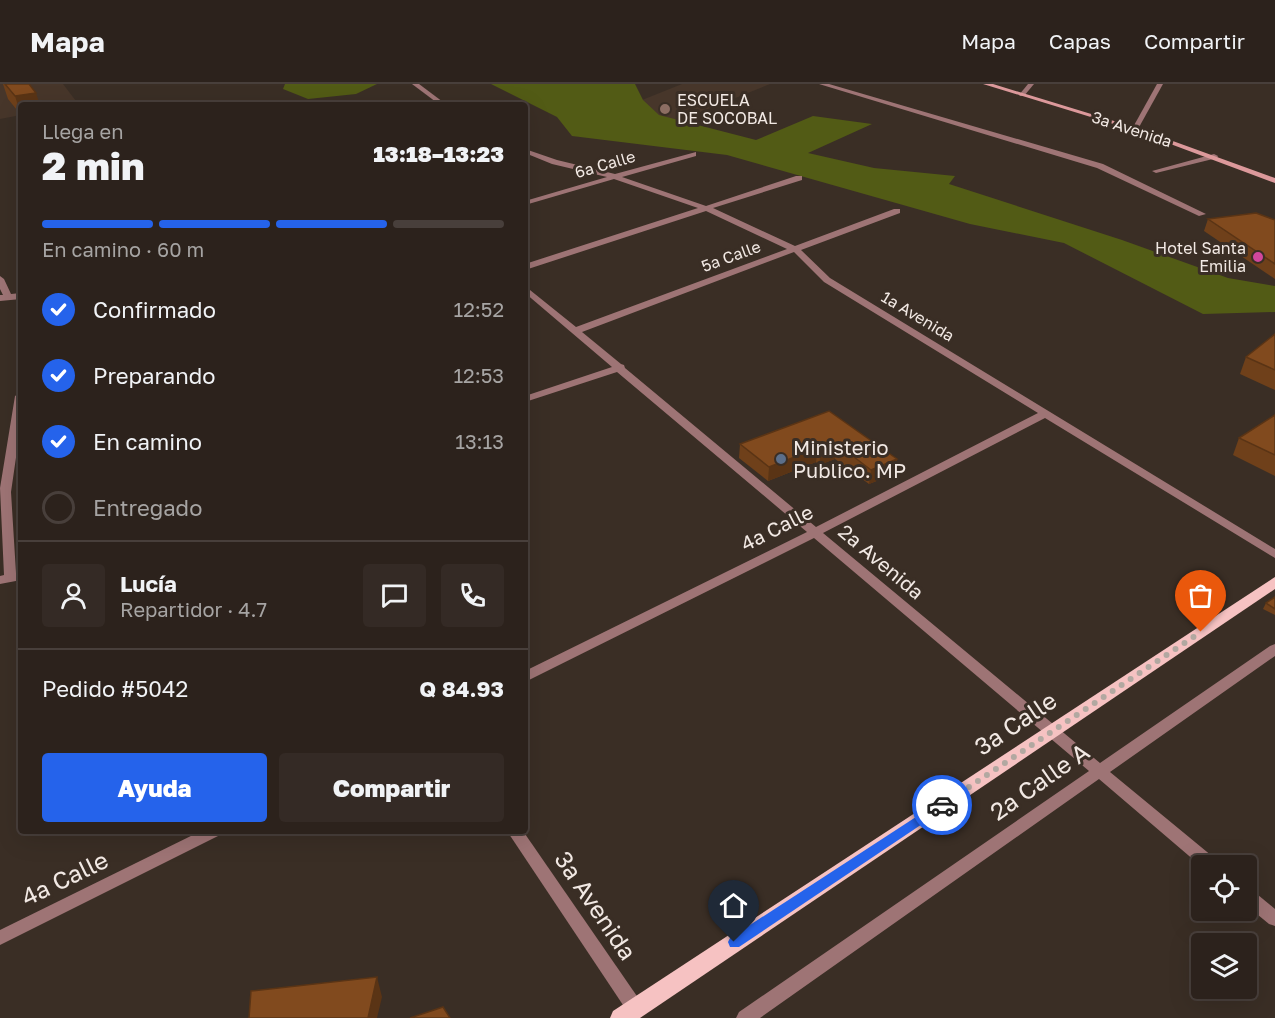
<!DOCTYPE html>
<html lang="es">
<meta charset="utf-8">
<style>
body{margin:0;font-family:"Golos Text",sans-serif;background:#342a25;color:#f1f3f6;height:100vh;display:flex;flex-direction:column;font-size:22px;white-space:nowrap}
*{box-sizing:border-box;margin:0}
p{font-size:20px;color:#a6a4a3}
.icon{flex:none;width:33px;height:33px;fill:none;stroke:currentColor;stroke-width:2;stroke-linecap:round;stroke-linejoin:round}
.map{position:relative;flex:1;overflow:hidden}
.sheet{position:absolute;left:18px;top:18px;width:510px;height:732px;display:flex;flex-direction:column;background:#2c221c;border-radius:6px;box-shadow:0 6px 24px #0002,0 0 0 2px #483f3b}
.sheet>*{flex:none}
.fabs{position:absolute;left:1191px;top:771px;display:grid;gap:12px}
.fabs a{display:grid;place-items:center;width:66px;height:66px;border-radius:6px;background:#2c221c;box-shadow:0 6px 24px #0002,0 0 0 2px #483f3b;font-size:30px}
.pin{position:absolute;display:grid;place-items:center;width:51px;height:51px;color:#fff;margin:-62px -26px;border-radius:50% 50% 50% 0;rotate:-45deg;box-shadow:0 0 6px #0007}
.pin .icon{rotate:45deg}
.courier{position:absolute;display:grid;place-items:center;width:60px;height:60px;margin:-30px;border:4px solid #2563eb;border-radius:50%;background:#fff;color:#222;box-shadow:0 2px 8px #0007}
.head em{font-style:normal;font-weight:800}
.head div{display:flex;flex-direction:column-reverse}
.head{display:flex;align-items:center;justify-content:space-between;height:102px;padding:0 24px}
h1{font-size:39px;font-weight:800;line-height:45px}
.bar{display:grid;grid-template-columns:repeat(4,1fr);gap:9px 6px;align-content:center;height:72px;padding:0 24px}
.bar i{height:8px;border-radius:4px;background:#483f3b}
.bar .selected{background:#2563eb}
.bar p{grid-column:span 4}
.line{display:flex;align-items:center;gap:15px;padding:0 24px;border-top:2px solid #483f3b}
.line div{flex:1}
.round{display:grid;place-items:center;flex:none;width:63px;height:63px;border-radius:6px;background:#342a25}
ol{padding:0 24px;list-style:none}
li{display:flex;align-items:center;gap:18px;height:66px}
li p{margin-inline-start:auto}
li .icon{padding:6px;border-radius:50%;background:#2563eb;color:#fff;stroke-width:4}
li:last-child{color:#a6a4a3}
li i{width:33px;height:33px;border:3px solid #483f3b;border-radius:50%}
.cta{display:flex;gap:12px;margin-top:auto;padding:12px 24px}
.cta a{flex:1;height:69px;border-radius:6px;background:#2563eb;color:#fff;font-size:24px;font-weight:800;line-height:69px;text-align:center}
.cta a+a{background:#342a25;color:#f1f3f6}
header{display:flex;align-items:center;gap:36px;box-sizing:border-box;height:84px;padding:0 30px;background:#2c221c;border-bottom:2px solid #483f3b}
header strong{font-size:28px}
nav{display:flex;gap:33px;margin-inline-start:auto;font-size:21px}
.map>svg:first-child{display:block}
.built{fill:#47362a}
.green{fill:#525b15}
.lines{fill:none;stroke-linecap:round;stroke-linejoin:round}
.street{fill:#9e7475;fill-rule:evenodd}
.secondary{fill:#dc999b;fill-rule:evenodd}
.primary{fill:#f6c2c2;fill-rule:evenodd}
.wall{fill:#6f401a}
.shaded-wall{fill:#5a3415}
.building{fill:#814a1e;stroke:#5a3415;stroke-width:1.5}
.route{fill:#2563eb}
.done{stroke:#b2a8a1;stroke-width:6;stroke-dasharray:0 10.8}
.education-dot{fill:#8d6e63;stroke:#3a2e25;stroke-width:2}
.hotel-dot{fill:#d1479c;stroke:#3a2e25;stroke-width:2}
.service-dot{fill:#5c6f8a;stroke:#3a2e25;stroke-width:2}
.labels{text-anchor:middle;stroke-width:6;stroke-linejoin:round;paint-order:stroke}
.far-poi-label{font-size:16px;fill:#f2e9e4;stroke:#3a2e25;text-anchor:start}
.far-street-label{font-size:16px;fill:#f2e9e4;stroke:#3a2e25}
.poi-label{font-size:20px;fill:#f2e9e4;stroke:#3a2e25;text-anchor:start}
.street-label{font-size:20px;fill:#f2e9e4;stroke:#3a2e25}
.near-street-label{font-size:24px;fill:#f2e9e4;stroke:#3a2e25}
</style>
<header>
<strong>Mapa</strong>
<nav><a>Mapa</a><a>Capas</a><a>Compartir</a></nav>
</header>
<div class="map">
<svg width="1275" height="934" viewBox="0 0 1275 934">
<rect width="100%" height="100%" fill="#3a2e25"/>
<g class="built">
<path d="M0 0H63L79 21H21V31L0 35Z"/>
<path d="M682 0H770L651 48 597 34Z"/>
</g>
<g class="green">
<path d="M285 0H377L356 10 308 15 283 5Z"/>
<path d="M491 0H635L643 16 659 31 756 56 813 32 872 40 808 69 874 84 955 92 949 100 1122 156 1228 194 1275 202V228L1203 230 1064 159 970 140 727 71 572 52 557 33Z"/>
</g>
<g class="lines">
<g class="street">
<path d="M412 0H419L447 21H440Z"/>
<path d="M819 0H829L1103 80 1206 130 1199 132 1097 84Z"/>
<path d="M1028 0H1034L1024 12H1020L1019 11Z"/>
<path d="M1157 0H1163L1138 45 1133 46 1132 45Z"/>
<path d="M525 65 557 76 615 90 696 68V72L622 93 706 122 796 92H802V96L713 124 795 162 894 125H900V129L801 166 830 194 1275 465V474L1045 334 823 449 1100 679 1270 562 1275 560V572L1110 688 1218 777 1220 782 1202 783 1099 695 760 934H736L739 928 1089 687 814 454 525 598V587L807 448 617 288 525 318V312L612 283 525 209V202L576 243 787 165 706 127 525 186V180L698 124 614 95 525 121V117L607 93 552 80 525 69ZM794 168 824 198 1038 329 816 443 625 284 624 281 621 280 582 248Z"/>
<path d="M1214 70 1218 72 1217 74 1156 89 1152 87Z"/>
<path d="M0 192 4 195 11 210 21 209V215L0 217V211H3L0 205Z"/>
<path d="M20 309 21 339 11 408 16 489 21 488V496L0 500V492L4 491 0 404 15 312Z"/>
<path d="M201 747H223L220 751 0 861V846Z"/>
<path d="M507 747H523L641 918 644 924 641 930 635 932 629 930Z"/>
<path d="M1246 804 1252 806 1275 825V842L1269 840 1246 821Z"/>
</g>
<path class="secondary" d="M983 0H993L1137 44 1275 94V99L1133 46Z"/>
<path class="primary" d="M1275 493V505L640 934H610L613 927Z"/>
</g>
<g class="wall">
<path d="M3 0H29L21 21V31L8 15Z"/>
<path d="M1208 135 1275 136V195L1204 147Z"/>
<path d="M1275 250V306L1240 290 1246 273Z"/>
<path d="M829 327 897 375 894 390 869 400 835 375 819 381 816 378 768 397 739 374 740 360Z"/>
<path d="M1275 331V392L1233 371 1239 354Z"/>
<path d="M1275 513V531L1263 525 1266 519Z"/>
</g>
<g class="shaded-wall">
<path d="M36 9 40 21H21V31L15 12Z"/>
<path d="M837 360 835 375 819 381 821 367Z"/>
<path d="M818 364 816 378 768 397 769 383Z"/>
<path d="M897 375 894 390 869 400 871 386Z"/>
<path d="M377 893 382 913 377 934H368Z"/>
</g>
<g class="building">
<path d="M5 0H29L36 9 15 12Z"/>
<path d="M1256 129 1275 136V180L1208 135Z"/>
<path d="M1275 250V286L1246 273Z"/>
<path d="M829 327 897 375 871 386 837 360 821 367 818 364 769 383 740 360Z"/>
<path d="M1275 331V371L1239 354Z"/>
<path d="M1275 513V525L1266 519Z"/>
<path d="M377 893 368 934H249L251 907Z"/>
<path d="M443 923 450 934H410Z"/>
</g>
<path class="route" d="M942 716 948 721 946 724 739 863H730L728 858 730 854Z"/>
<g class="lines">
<path class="done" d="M942 721 1201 548"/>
</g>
<circle class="education-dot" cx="665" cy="25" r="6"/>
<circle class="hotel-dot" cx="1258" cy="173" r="6"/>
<circle class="service-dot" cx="781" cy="375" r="6"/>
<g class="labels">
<g class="far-poi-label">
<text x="677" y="22">ESCUELA<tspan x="677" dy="18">DE SOCOBAL</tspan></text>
<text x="1246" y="170" text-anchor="end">Hotel Santa<tspan x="1246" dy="18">Emilia</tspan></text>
</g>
<g class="far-street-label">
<text transform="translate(1132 45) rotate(18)" y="6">3a Avenida</text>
<text transform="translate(605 80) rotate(-16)" y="6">6a Calle</text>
<text transform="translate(731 172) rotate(-20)" y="6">5a Calle</text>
<text transform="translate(918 232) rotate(31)" y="6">1a Avenida</text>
</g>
<g class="poi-label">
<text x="793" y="371">Ministerio<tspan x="793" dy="23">Publico. MP</tspan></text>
</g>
<g class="street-label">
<text transform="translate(777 444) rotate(-27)" y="7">4a Calle</text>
<text transform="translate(881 478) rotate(40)" y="7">2a Avenida</text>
</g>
<g class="near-street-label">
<text transform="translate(1016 640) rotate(-34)" y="8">3a Calle</text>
<text transform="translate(1040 698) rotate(-35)" y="8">2a Calle A</text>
<text transform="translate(65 795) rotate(-26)" y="8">4a Calle</text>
<text transform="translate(595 822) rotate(56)" y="8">3a Avenida</text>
</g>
</g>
</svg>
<div class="fabs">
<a><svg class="icon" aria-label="locate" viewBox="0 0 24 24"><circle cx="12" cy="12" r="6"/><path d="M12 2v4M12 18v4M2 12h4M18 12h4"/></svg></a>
<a><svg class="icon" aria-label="layers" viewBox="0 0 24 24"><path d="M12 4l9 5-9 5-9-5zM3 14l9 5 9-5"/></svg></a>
</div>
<div class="pin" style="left:1201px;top:548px;background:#ea580c"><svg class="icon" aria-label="bag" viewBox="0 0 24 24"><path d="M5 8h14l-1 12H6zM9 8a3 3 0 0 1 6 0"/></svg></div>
<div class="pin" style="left:734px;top:858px;background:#1f2937"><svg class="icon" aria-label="home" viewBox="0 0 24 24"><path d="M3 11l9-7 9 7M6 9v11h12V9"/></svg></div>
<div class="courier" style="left:942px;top:721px"><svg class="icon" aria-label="car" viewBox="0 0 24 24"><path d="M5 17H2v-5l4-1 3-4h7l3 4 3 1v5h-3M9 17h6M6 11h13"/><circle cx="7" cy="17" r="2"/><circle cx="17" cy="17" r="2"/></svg></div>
<section class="sheet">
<div class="head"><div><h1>2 min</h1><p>Llega en</p></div><em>13:18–13:23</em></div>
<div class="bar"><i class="selected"></i><i class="selected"></i><i class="selected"></i><i></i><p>En camino · 60 m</p></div>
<ol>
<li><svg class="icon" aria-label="check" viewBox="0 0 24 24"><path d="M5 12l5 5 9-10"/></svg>Confirmado<p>12:52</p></li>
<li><svg class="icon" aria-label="check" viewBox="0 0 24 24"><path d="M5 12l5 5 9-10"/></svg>Preparando<p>12:53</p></li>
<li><svg class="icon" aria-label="check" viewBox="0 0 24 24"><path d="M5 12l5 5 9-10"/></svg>En camino<p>13:13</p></li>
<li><i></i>Entregado</li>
</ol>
<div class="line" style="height:108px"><a class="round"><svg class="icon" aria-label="person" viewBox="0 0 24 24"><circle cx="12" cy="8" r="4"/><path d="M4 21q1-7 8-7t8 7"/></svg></a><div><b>Lucía</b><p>Repartidor · 4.7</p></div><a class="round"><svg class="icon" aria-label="chat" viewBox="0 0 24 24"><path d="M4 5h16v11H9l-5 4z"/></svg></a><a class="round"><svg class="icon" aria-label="phone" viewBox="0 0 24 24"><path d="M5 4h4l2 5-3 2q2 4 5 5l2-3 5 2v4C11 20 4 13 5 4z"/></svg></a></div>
<div class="line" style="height:78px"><div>Pedido #5042</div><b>Q 84.93</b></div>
<div class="cta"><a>Ayuda</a><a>Compartir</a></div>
</section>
</div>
